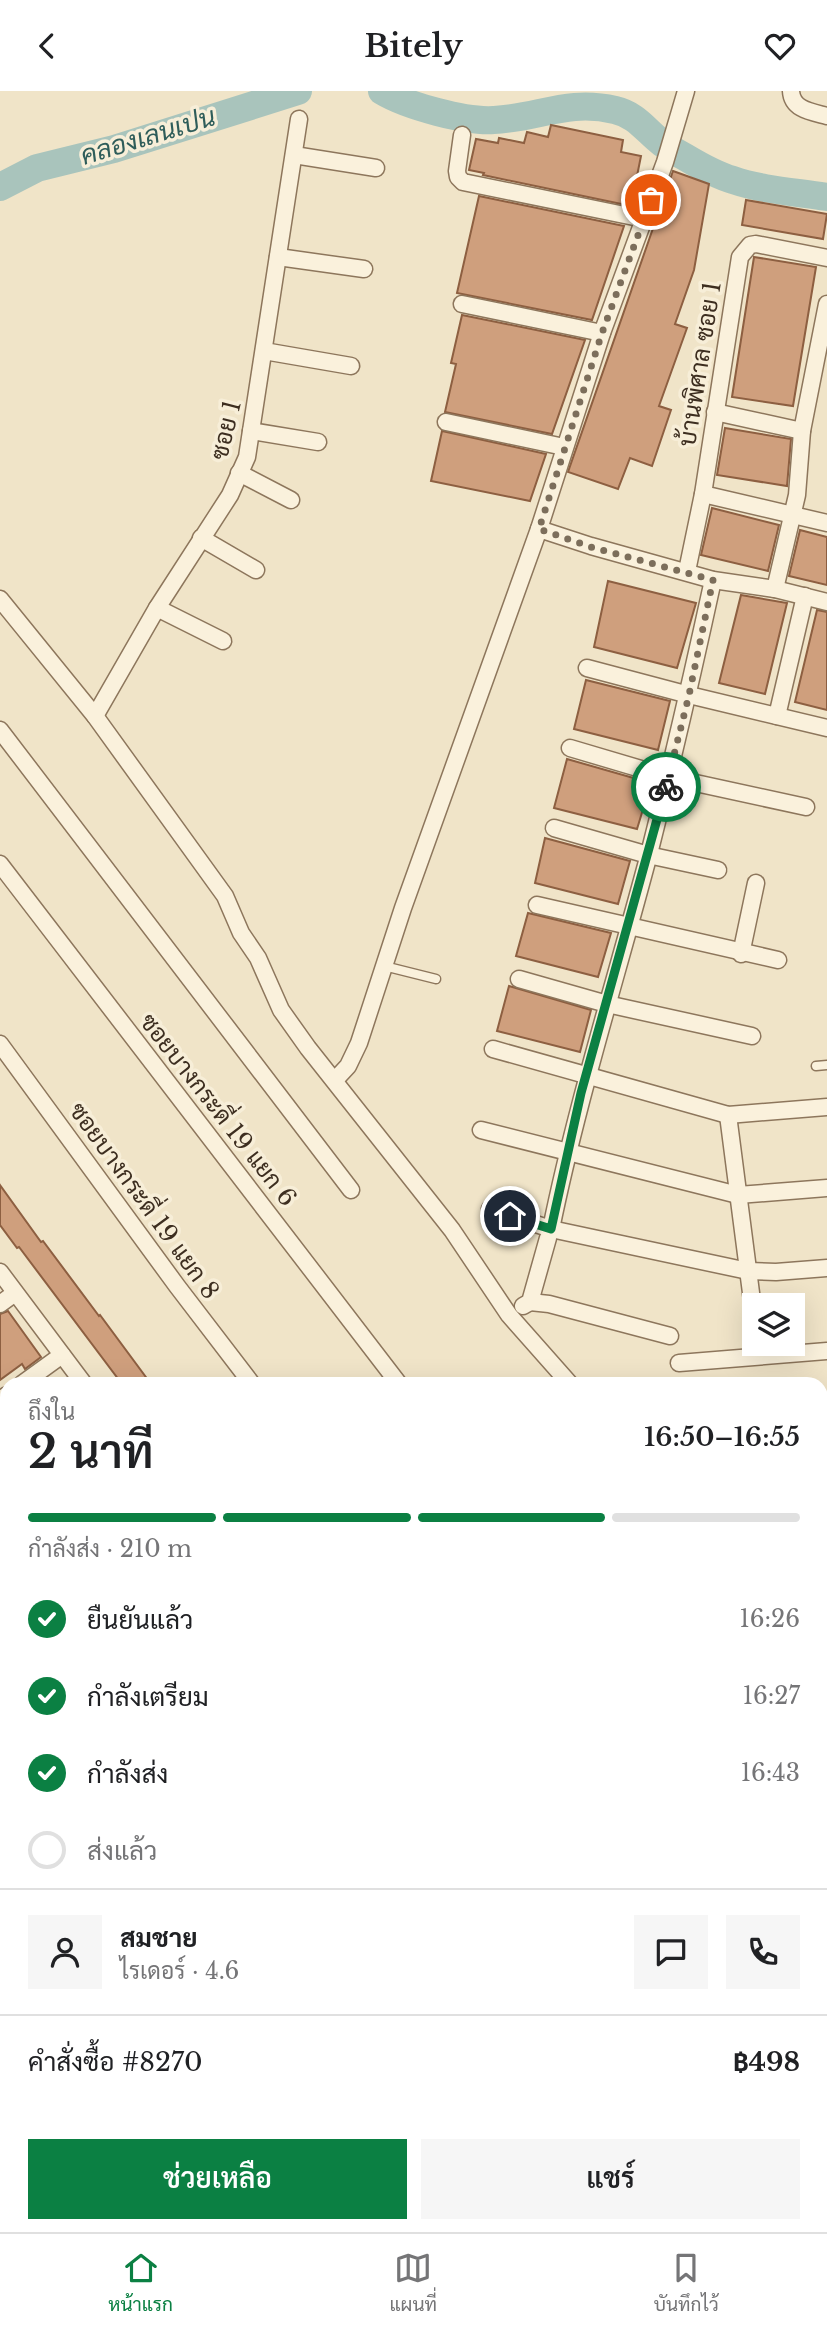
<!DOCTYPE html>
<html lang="th">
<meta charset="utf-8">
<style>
body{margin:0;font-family:"Libre Baskerville",Sarabun,serif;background:#f6f6f6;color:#202124;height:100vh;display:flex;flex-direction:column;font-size:26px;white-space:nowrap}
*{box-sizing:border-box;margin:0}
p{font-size:23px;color:#757577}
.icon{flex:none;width:38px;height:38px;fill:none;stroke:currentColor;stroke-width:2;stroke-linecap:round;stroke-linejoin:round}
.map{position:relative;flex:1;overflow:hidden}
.panel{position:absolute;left:0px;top:1286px;width:828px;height:856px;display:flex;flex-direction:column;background:#fff;border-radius:21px 21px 0 0;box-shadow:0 7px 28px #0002}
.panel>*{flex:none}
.fabs{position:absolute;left:742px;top:1202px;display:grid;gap:14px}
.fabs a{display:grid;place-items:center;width:63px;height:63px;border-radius:0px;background:#fff;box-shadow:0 7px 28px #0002;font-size:35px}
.pin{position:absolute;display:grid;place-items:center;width:60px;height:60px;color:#fff;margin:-30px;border:4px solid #fff;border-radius:50%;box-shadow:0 2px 7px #0007}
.courier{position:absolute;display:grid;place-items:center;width:70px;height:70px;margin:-35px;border:5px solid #0b8043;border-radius:50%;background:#fff;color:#222;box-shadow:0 2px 9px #0007}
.overview em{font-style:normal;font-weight:600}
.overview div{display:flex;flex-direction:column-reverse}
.overview{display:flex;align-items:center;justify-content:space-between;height:119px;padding:0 28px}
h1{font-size:46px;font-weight:600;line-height:52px}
.bar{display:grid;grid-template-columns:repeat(4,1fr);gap:10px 7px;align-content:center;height:84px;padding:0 28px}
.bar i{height:9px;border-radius:5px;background:#e0e0e0}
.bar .active{background:#0b8043}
.bar p{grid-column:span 4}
.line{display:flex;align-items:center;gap:18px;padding:0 28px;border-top:2px solid #e0e0e0}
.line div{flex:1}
.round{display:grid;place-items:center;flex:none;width:74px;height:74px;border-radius:0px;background:#f6f6f6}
ol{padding:0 28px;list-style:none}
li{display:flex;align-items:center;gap:21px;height:77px}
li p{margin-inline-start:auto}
li .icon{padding:7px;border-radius:50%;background:#0b8043;color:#fff;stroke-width:4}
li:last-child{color:#757577}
li i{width:38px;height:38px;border:4px solid #e0e0e0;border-radius:50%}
.primary-button{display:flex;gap:14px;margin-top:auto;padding:14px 28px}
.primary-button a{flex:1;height:80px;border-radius:0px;background:#0b8043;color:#fff;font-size:28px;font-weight:600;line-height:80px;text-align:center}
.primary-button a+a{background:#f6f6f6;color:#202124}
header{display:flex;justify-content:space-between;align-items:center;height:91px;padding:0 28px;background:#fff;font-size:32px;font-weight:600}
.tab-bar{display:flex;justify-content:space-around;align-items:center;height:98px;border-top:2px solid #e0e0e0;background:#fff;font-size:19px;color:#757577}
.tab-bar a{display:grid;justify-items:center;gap:4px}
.tab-bar .active{color:#0b8043}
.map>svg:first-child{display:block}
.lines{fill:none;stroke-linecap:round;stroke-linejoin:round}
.river{stroke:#a9c4bc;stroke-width:28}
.building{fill:#cf9f7d;stroke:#8d5f41;stroke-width:2}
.lane-casing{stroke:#8d765c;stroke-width:11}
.street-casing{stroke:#8d765c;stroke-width:19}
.lane{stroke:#faf1dc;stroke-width:8}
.street{stroke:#faf1dc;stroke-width:16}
.done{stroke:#7c6e5b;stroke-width:7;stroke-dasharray:0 12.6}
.route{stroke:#0b8043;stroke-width:9}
.labels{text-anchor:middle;stroke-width:7;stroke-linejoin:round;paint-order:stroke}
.street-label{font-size:24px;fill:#3d2e20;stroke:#f7eed8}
.water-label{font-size:26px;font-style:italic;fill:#2f5d5a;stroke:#f7eed8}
</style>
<header><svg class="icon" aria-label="back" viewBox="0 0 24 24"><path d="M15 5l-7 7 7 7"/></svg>Bitely<svg class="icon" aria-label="heart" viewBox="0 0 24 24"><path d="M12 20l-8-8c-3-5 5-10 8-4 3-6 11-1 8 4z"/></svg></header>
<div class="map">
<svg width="827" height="2141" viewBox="0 0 827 2141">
<rect width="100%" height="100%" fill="#f0e4c8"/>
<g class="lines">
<g class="river">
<path d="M382 0C407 15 466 31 494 29 539 27 567 8 615 19 637 24 646 40 662 52 669 57 677 62 685 66 700 75 716 84 733 89 762 99 796 101 827 106"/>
<path d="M0 96 37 77 114 58 298 0"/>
</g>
</g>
<g class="building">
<path d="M551 34 623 49 621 61 641 65 631 115 483 84 484 82 469 79 476 48 498 52 499 47 524 52 527 41 548 46Z"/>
<path d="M673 80 709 93 694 179 675 233 687 237 659 315 671 319 652 375 630 367 618 398 568 381Z"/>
<path d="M479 105 624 135 592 229 457 202Z"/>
<path d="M746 109 827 123 823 148 742 134Z"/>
<path d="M754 166 816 176 793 315 732 306Z"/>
<path d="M462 224 585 249 552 343 445 321 456 273 451 272Z"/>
<path d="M725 337 791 348 787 395 717 384Z"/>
<path d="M442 340 546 363 530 410 431 390Z"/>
<path d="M712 417 779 434 768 480 701 464Z"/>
<path d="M800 439 827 446V494L789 485Z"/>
<path d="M608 490 696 512 677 577 594 556Z"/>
<path d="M741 504 787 512 765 603 719 592Z"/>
<path d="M817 519 827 521V619L795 611Z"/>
<path d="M586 589 670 610 658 659 574 638Z"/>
<path d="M567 668 651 692 637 738 554 717Z"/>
<path d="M545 747 630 770 618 813 535 792Z"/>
<path d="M528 822 611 842 598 886 516 865Z"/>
<path d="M509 895 591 919 580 961 497 940Z"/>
<path d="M0 1094 41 1151 43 1150 99 1225 100 1224 151 1293H122L19 1156 17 1157 0 1134Z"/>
<path d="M8 1220 41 1266 25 1278 22 1273 0 1289V1223Z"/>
</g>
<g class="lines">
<g class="lane-casing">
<g id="lane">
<path d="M384 875 436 888"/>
<path d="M816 975 827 974"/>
</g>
</g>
<g class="street-casing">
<g id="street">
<path d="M791 0C792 19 812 21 827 25"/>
<path d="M462 44 457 80 458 86 463 91 644 128"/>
<path d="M294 64 376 77"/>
<path d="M278 166 364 178"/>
<path d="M462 213 602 242"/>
<path d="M264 260 351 275"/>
<path d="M715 321 802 340"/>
<path d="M446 331 564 356"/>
<path d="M251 340 318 351"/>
<path d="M239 382 291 409"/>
<path d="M703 403 827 432"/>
<path d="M539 438 591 455 713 489 775 498 827 511"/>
<path d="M201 447 256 479"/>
<path d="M687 480 703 403 740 166 750 154 756 153 827 167"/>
<path d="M775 498 797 404 802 340 827 213"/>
<path d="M0 508 95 625 225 805 241 842 258 867 281 919 308 957 452 1139 509 1224 570 1293"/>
<path d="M157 517 223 550"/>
<path d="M587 577 689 604 827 637"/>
<path d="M95 625 157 517 230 404 247 366 299 28"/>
<path d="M777 625 805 505"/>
<path d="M0 639 351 1099"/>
<path d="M570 657 668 686 806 716"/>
<path d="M554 737 648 764 718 779"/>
<path d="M0 773 399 1293"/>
<path d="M537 814 778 869"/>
<path d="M741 863 756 792"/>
<path d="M519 888 607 913 752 945"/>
<path d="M0 953 177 1195 252 1293"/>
<path d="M493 958 728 1024 827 1016"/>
<path d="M335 989 348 975 359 952 403 817 539 438 602 242 665 71 686 0"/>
<path d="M728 1024 754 1225"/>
<path d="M481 1039 738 1104 827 1097"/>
<path d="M490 1118 551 1138 748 1180 776 1181 827 1177"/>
<path d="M551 1138C577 1011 616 888 649 763 672 672 693 581 713 489"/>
<path d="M0 1181 84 1293"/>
<path d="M530 1211 549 1213 670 1245"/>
<path d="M0 1213 15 1202"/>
<path d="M523 1215 530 1211 548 1147"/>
<path d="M679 1272 827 1260"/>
<path d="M22 1293 62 1264"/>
<path d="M0 1309 7 1304"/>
<path d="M821 1575 827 1584"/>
<path d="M0 1679 7 1674"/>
<path d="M821 1716 827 1724"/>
<path d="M0 1770 7 1779"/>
<path d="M821 1849 827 1858"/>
<path d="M0 1871 7 1866"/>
<path d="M0 2002 7 1996"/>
<path d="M821 2053 827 2061"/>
<path d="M0 2084 7 2079"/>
<path d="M821 2122 827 2121"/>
<path d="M276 2135 281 2141"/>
<path d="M720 2135 724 2141"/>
<path d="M575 2139 580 2135"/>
<path d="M120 2141 124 2136"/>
<path d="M360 2141 368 2135"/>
<path d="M702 2141 710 2135"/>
</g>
</g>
<use href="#lane" class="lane"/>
<use href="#street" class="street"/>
</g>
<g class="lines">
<path class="done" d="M651 109 602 242 539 438 591 456 713 489 689 604 666 696"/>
<path class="route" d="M510 1125 551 1138 581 1002 666 696"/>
</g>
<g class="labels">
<g class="street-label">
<text transform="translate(700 273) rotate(-81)" y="8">บ้านพิศาล ซอย 1</text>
<text transform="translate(226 339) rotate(-76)" y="8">ซอย 1</text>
<text transform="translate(218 1019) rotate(52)" y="8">ซอยบางกระดี่ 19 แยก 6</text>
<text transform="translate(144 1110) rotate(54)" y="8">ซอยบางกระดี่ 19 แยก 8</text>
</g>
<g class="water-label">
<text transform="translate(148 45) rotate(-17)" y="9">คลองเลนเปน</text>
</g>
</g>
</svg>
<div class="fabs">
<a><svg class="icon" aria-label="layers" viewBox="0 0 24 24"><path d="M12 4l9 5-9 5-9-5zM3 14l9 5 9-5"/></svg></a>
</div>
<div class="pin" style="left:651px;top:109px;background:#ea580c"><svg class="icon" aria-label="bag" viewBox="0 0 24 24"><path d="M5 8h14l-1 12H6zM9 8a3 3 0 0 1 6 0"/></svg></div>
<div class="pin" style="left:510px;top:1125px;background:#1f2937"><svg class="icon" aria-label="home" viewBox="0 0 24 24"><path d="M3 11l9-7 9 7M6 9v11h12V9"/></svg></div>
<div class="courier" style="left:666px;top:696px"><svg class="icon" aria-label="bike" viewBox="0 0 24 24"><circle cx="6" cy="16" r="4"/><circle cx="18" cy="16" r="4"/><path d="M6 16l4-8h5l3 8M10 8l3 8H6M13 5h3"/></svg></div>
<section class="panel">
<div class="overview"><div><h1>2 นาที</h1><p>ถึงใน</p></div><em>16:50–16:55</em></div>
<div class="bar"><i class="active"></i><i class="active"></i><i class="active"></i><i></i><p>กำลังส่ง · 210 m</p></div>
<ol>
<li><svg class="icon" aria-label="check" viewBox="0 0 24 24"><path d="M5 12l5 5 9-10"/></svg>ยืนยันแล้ว<p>16:26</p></li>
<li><svg class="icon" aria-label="check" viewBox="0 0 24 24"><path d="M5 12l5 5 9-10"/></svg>กำลังเตรียม<p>16:27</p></li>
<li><svg class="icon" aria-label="check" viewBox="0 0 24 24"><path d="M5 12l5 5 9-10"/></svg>กำลังส่ง<p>16:43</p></li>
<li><i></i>ส่งแล้ว</li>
</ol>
<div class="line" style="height:126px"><a class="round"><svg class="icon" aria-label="person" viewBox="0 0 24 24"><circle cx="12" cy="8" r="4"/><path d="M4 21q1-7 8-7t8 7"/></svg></a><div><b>สมชาย</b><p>ไรเดอร์ · 4.6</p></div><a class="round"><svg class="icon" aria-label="chat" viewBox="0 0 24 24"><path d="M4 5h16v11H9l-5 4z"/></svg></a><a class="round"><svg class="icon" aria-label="phone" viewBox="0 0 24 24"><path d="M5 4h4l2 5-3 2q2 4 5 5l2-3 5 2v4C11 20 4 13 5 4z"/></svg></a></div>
<div class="line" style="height:91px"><div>คำสั่งซื้อ #8270</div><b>฿498</b></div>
<div class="primary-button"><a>ช่วยเหลือ</a><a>แชร์</a></div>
</section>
</div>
<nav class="tab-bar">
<a class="active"><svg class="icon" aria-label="home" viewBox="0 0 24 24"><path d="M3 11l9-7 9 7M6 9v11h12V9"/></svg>หน้าแรก</a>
<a><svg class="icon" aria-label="map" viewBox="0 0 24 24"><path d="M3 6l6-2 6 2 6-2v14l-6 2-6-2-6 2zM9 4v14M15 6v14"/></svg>แผนที่</a>
<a><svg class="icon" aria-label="saved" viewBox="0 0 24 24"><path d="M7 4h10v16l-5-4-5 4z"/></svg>บันทึกไว้</a>
</nav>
